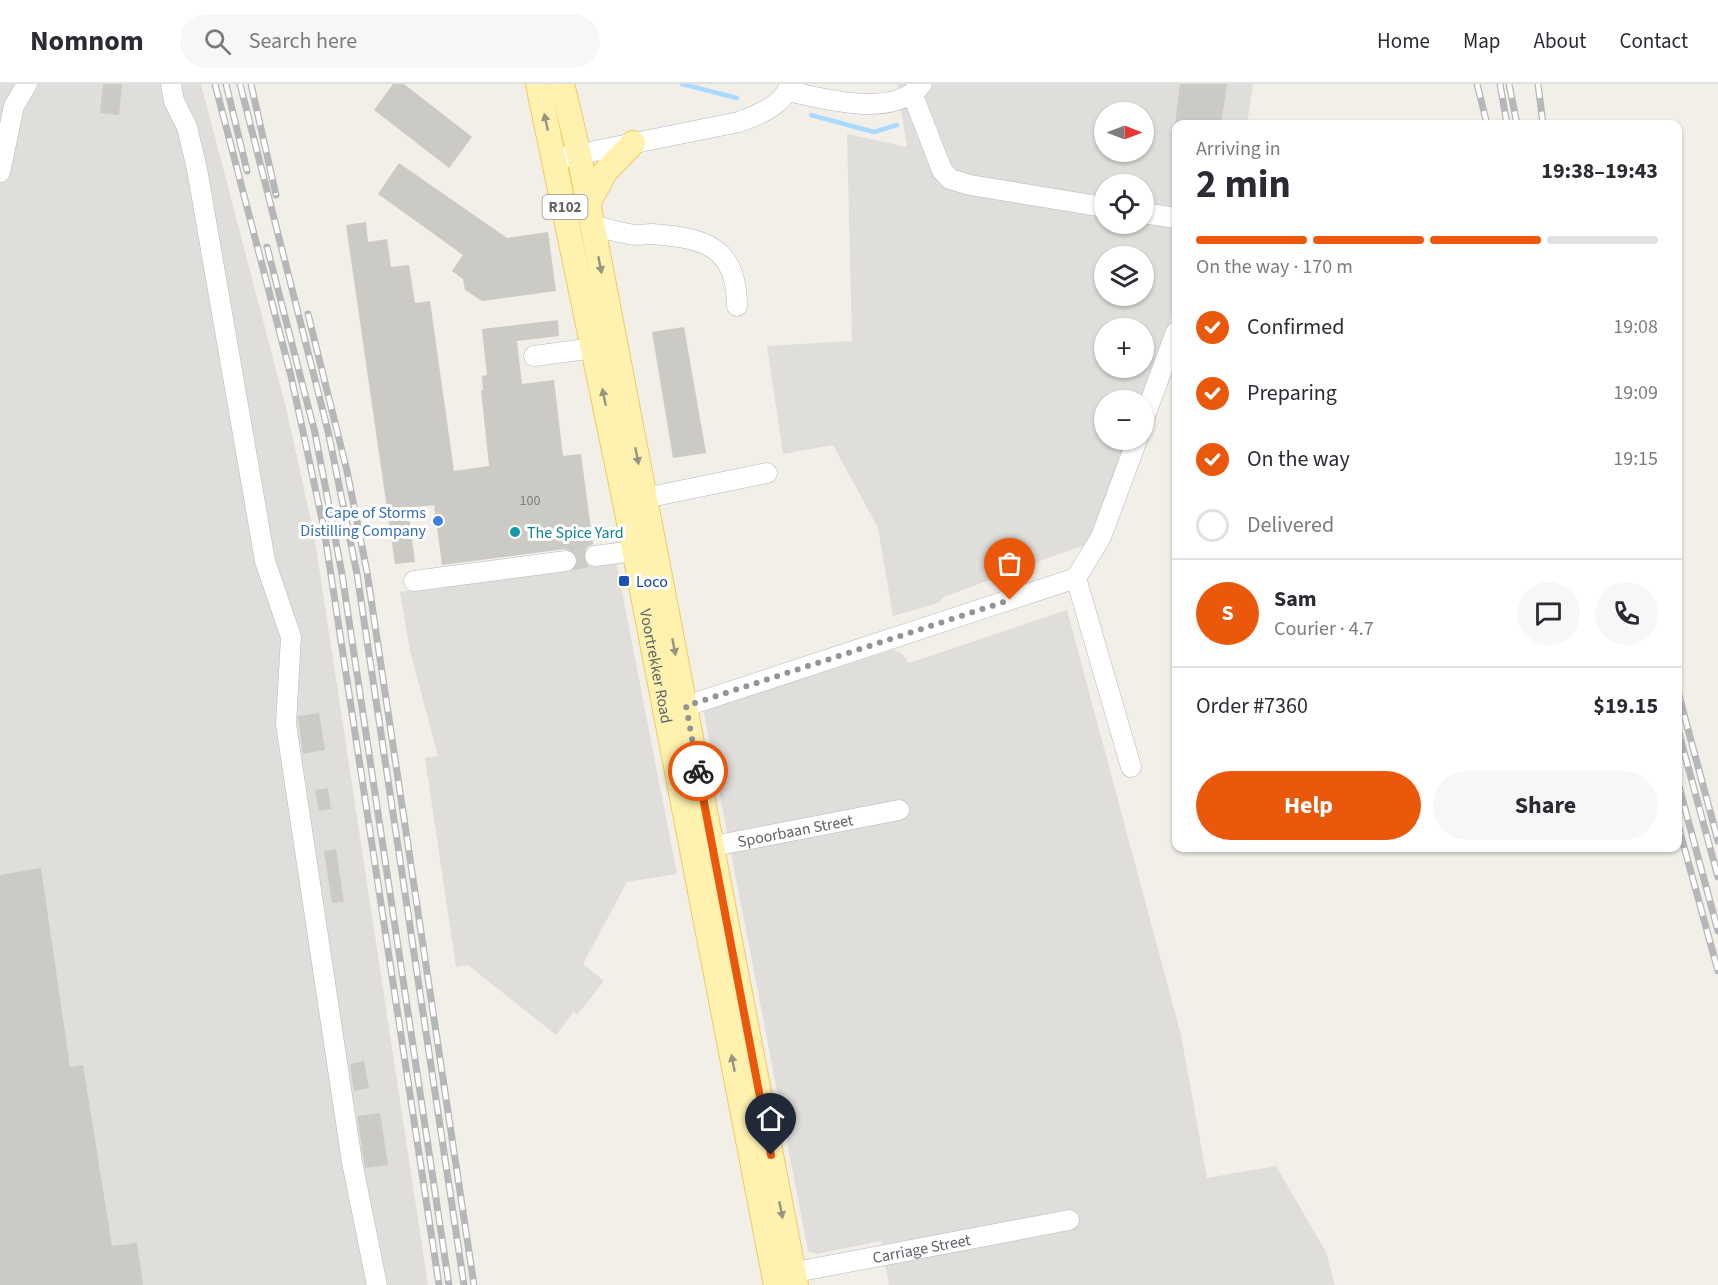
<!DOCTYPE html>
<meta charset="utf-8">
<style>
body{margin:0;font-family:"Source Sans 3",sans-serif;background:#f7f7f7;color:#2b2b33;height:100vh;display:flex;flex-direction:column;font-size:22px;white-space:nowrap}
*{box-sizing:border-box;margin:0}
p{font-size:20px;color:#7c7c81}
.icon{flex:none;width:33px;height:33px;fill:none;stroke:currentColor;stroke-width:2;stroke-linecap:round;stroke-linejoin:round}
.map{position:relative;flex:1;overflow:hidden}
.side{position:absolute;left:1172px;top:36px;width:510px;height:732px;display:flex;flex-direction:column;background:#fff;border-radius:12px;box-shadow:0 2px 4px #0004}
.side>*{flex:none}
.needle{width:39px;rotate:90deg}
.buttons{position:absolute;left:1094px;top:18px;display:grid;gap:12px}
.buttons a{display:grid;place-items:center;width:60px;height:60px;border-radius:50%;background:#fff;box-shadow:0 2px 4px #0004;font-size:30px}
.pin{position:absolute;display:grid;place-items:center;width:51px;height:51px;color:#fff;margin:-62px -26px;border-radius:50% 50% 50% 0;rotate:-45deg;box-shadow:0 0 6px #0007}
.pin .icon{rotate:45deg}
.courier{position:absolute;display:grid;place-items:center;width:60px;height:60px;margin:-30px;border:4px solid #ea580c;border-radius:50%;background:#fff;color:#222;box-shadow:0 2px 8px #0007}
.head em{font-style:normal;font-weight:700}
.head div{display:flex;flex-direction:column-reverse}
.head{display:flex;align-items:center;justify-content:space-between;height:102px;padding:0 24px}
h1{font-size:39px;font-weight:700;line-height:45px}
.bar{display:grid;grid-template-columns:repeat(4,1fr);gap:9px 6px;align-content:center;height:72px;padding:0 24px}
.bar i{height:8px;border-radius:4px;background:#e1e1e2}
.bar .active{background:#ea580c}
.bar p{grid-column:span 4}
.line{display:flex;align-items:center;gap:15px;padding:0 24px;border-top:2px solid #e1e1e2}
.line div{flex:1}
.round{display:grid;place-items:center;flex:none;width:63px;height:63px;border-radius:32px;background:#f7f7f7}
ol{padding:0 24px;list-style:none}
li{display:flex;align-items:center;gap:18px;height:66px}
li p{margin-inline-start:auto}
li .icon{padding:6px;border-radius:50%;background:#ea580c;color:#fff;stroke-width:4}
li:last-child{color:#7c7c81}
li i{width:33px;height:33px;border:3px solid #e1e1e2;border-radius:50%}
.primary-button{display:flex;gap:12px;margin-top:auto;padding:12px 24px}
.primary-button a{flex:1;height:69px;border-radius:36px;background:#ea580c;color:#fff;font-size:24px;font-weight:700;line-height:69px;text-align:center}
.primary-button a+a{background:#f7f7f7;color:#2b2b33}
header{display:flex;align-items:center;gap:36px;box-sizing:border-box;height:84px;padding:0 30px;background:#fff;border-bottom:2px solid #e1e1e2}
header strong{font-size:28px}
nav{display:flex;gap:33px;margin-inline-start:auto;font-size:21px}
.search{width:420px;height:54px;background:#f7f7f7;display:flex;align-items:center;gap:15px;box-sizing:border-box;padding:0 21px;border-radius:33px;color:#7c7c81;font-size:22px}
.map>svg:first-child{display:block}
.industrial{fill:#e0deda;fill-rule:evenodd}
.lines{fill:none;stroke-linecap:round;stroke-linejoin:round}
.stream{stroke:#aadaff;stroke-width:4.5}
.building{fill:#cccac5}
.minor-tunnel{stroke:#ccccc8;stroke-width:20;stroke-dasharray:20 10;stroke-linecap:butt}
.minor-casing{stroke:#b5b8bc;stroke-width:21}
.major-casing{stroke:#f2c960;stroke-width:26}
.minor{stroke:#fff;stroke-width:20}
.major{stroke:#fff2af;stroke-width:24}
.rail-casing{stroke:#b6b7b8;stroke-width:7}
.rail{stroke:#fff;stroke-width:4.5;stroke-dasharray:14;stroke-linecap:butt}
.oneway{fill:#979581}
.done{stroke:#929495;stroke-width:6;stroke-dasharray:0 10.8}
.route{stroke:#ea580c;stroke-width:8}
.shop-dot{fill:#3f7fe0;stroke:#fff;stroke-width:2}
.culture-dot{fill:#0f9aa8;stroke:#fff;stroke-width:2}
.transit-dot{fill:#1a4fb4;stroke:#fff;stroke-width:2}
.labels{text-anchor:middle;stroke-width:6;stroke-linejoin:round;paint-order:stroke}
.number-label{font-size:14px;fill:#7a7d7f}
.shield{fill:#fff;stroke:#8f9295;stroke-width:1.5}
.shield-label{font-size:15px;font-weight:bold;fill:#5f6368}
.shop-label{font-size:16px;fill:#366cbe;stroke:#fff;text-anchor:end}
.culture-label{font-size:16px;fill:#0d838f;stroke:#fff;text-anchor:start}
.transit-label{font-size:16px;fill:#164399;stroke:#fff;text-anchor:start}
.street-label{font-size:16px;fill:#5f6368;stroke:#fff}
</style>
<header>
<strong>Nomnom</strong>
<div class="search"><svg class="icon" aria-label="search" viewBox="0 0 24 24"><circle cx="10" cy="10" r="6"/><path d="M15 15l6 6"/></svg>Search here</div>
<nav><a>Home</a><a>Map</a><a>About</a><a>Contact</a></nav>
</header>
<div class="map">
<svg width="1718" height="1201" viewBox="0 0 1718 1201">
<rect width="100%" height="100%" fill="#f1efe8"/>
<g class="industrial">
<path d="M0 0H201L286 324 314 450 428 1201H0Z"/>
<path d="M897 0H1253L1247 40H1176V218L1143 320V316H1104V356H1131L1092 460 1075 464 944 513 938 519 893 532 878 444 833 361 783 370 767 262 852 257 847 50 907 63ZM1104 28H1143V68H1104ZM1104 100H1143V140H1104ZM1104 172H1143V212H1104ZM1104 244H1143V284H1104Z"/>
<path d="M616 477 677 790 627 798 583 880 604 897 577 931 574 927 556 951 468 881 456 883 425 674 438 672 410 567 400 508Z"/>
<path d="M1067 526 1181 951 1207 1094 1276 1082 1326 1168 1335 1201H889L881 1157 816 1170 808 1167 704 629 706 625 893 566 901 569 909 579Z"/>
</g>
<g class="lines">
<g class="stream">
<path d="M682 0 737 14"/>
<path d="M811 31 874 48 897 41"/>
</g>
</g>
<g class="building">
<path d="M103 0H122L119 31 100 29Z"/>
<path d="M393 0H404L472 53 449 84 374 26Z"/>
<path d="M1180 0H1227L1221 40H1175Z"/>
<path d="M399 79 507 154 548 148 556 207 482 217 465 206 463 195 452 187 463 171 378 110Z"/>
<path d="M366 138 368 158 387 155 391 183 409 181 415 219 430 217 454 387 489 382 481 306H483L482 292 487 291 482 245 558 236 559 252 517 257 522 300 554 296 563 372 581 370 593 460 587 463 583 473 589 482 575 484 578 476 576 470 565 465 442 481 434 421 408 424 415 478 395 480 346 141Z"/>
<path d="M684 243 706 369 673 374 652 248Z"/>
<path d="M319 629 325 666 303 670 298 632Z"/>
<path d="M328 704 331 725 319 727 315 706Z"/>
<path d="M336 765 344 818 332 819 324 767Z"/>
<path d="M41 784 70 983 83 981 112 1162 137 1159 143 1201H0V791Z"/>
<path d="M364 977 369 1004 354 1007 350 980Z"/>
<path d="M380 1029 388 1081 365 1084 357 1032Z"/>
</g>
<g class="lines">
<path class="minor-tunnel" d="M566 477 595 472"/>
<g class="minor-casing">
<g id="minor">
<path d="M171 0 174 17 187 43 197 85 265 477 291 553 286 640 352 1078 377 1201"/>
<path d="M788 7C823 15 895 35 922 0"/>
<path d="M912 9 942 86 950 95 970 101 1104 123"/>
<path d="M565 73 739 38C758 31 784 21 790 0"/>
<path d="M0 88 14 22 27 0"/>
<path d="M1143 129 1176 134"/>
<path d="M592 141C604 144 616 148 629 150 636 152 644 150 652 150 704 154 737 162 737 222"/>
<path d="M534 272 594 264"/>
<path d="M1143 337 1176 248"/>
<path d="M645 414 767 389"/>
<path d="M595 472 634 467"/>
<path d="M414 497 566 477"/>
<path d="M671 627 1076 494"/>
<path d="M1131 683 1076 494 1101 453 1137 356"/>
<path id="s1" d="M698 765 899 726"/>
<path id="s2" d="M780 1191 1069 1136"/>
</g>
</g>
<g class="major-casing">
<g id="major">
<path id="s3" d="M538 0 625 418 776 1201"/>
<path d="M562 0 579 71 796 1201"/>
<path d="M588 120 605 88 633 59"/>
</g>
</g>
<use href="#minor" class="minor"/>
<use href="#major" class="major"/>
<g class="rail-casing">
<g id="rail">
<path d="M215 0 291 292 324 445 439 1201"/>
<path d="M226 0 247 87"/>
<path d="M240 0 328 347 357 490 464 1201"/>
<path d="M251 0 276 111"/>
<path d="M1477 0 1487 40"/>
<path d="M1500 0 1507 40"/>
<path d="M1509 0 1517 40"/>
<path d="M1538 0 1543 40"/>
<path d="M267 163 315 349 342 490 449 1201"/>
<path d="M308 230 347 387 367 488 474 1201"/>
<path d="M1677 604 1718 757"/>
<path d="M1677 642 1718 793"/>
<path d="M1677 695 1718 847"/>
<path d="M1677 737 1718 887"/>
</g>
</g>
<use href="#rail" class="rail"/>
</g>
<defs><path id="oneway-solid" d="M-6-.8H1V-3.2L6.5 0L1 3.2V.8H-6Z" transform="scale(1.5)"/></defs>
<g class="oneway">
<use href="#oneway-solid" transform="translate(546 38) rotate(-102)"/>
<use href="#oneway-solid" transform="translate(600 181) rotate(79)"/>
<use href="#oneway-solid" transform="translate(604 313) rotate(-102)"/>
<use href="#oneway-solid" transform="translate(637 372) rotate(79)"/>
<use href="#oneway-solid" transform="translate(674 563) rotate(79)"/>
<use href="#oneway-solid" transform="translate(733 979) rotate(-101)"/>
<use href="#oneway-solid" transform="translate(781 1126) rotate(79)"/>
</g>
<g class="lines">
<path class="done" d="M698 687 686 622 1010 516"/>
<path class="route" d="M698 687 771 1071"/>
</g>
<circle class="shop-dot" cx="438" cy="437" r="6"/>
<circle class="culture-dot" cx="515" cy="448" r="6"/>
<rect class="transit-dot" x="618" y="491" width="12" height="12" rx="3"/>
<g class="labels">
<g class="number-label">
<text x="530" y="421">100</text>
</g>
<rect class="shield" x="542.5" y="111" width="45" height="24" rx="4.5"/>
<g class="shield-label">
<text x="565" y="128">R102</text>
</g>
<g class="shop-label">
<text x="426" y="434">Cape of Storms<tspan x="426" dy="18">Distilling Company</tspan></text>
</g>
<g class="culture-label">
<text x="527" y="454">The Spice Yard</text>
</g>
<g class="transit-label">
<text x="636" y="503">Loco</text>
</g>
<g class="street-label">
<text dy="6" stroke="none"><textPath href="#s3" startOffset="594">Voortrekker Road</textPath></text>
<text dy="6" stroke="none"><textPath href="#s1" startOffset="99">Spoorbaan Street</textPath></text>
<text dy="6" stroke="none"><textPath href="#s2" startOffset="144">Carriage Street</textPath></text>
</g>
</g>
</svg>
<div class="buttons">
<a><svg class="needle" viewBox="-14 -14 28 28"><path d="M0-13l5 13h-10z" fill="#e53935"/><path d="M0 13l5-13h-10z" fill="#7c7c81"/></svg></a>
<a><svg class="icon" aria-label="locate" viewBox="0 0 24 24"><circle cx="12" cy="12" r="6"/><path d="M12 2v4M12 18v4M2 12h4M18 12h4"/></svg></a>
<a><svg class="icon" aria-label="layers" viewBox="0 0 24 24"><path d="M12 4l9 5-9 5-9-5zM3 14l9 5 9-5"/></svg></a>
<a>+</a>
<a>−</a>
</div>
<div class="pin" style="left:1010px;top:516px;background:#ea580c"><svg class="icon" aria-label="bag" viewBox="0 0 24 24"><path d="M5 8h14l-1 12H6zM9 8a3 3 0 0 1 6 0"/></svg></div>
<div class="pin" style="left:771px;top:1071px;background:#1f2937"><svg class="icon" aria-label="home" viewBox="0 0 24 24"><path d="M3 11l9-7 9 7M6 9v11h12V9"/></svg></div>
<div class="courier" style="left:698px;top:687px"><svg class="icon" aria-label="bike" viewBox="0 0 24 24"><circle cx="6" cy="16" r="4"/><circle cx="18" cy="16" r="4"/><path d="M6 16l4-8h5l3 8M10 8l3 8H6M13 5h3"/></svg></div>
<section class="side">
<div class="head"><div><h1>2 min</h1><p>Arriving in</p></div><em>19:38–19:43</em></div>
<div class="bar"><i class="active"></i><i class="active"></i><i class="active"></i><i></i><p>On the way · 170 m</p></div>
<ol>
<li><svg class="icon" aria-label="check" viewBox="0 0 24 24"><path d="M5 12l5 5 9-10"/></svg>Confirmed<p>19:08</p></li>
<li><svg class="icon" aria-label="check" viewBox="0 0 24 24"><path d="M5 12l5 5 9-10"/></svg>Preparing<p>19:09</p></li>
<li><svg class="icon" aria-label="check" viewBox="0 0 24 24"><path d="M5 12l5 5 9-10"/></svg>On the way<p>19:15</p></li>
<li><i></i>Delivered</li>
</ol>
<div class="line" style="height:108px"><b class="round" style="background:#ea580c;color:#fff">S</b><div><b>Sam</b><p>Courier · 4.7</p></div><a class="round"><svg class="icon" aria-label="chat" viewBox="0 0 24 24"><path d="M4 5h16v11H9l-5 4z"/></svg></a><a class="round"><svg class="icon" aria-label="phone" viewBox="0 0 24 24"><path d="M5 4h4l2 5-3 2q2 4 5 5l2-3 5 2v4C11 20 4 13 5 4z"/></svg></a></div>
<div class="line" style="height:78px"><div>Order #7360</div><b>$19.15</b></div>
<div class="primary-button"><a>Help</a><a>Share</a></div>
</section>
</div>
